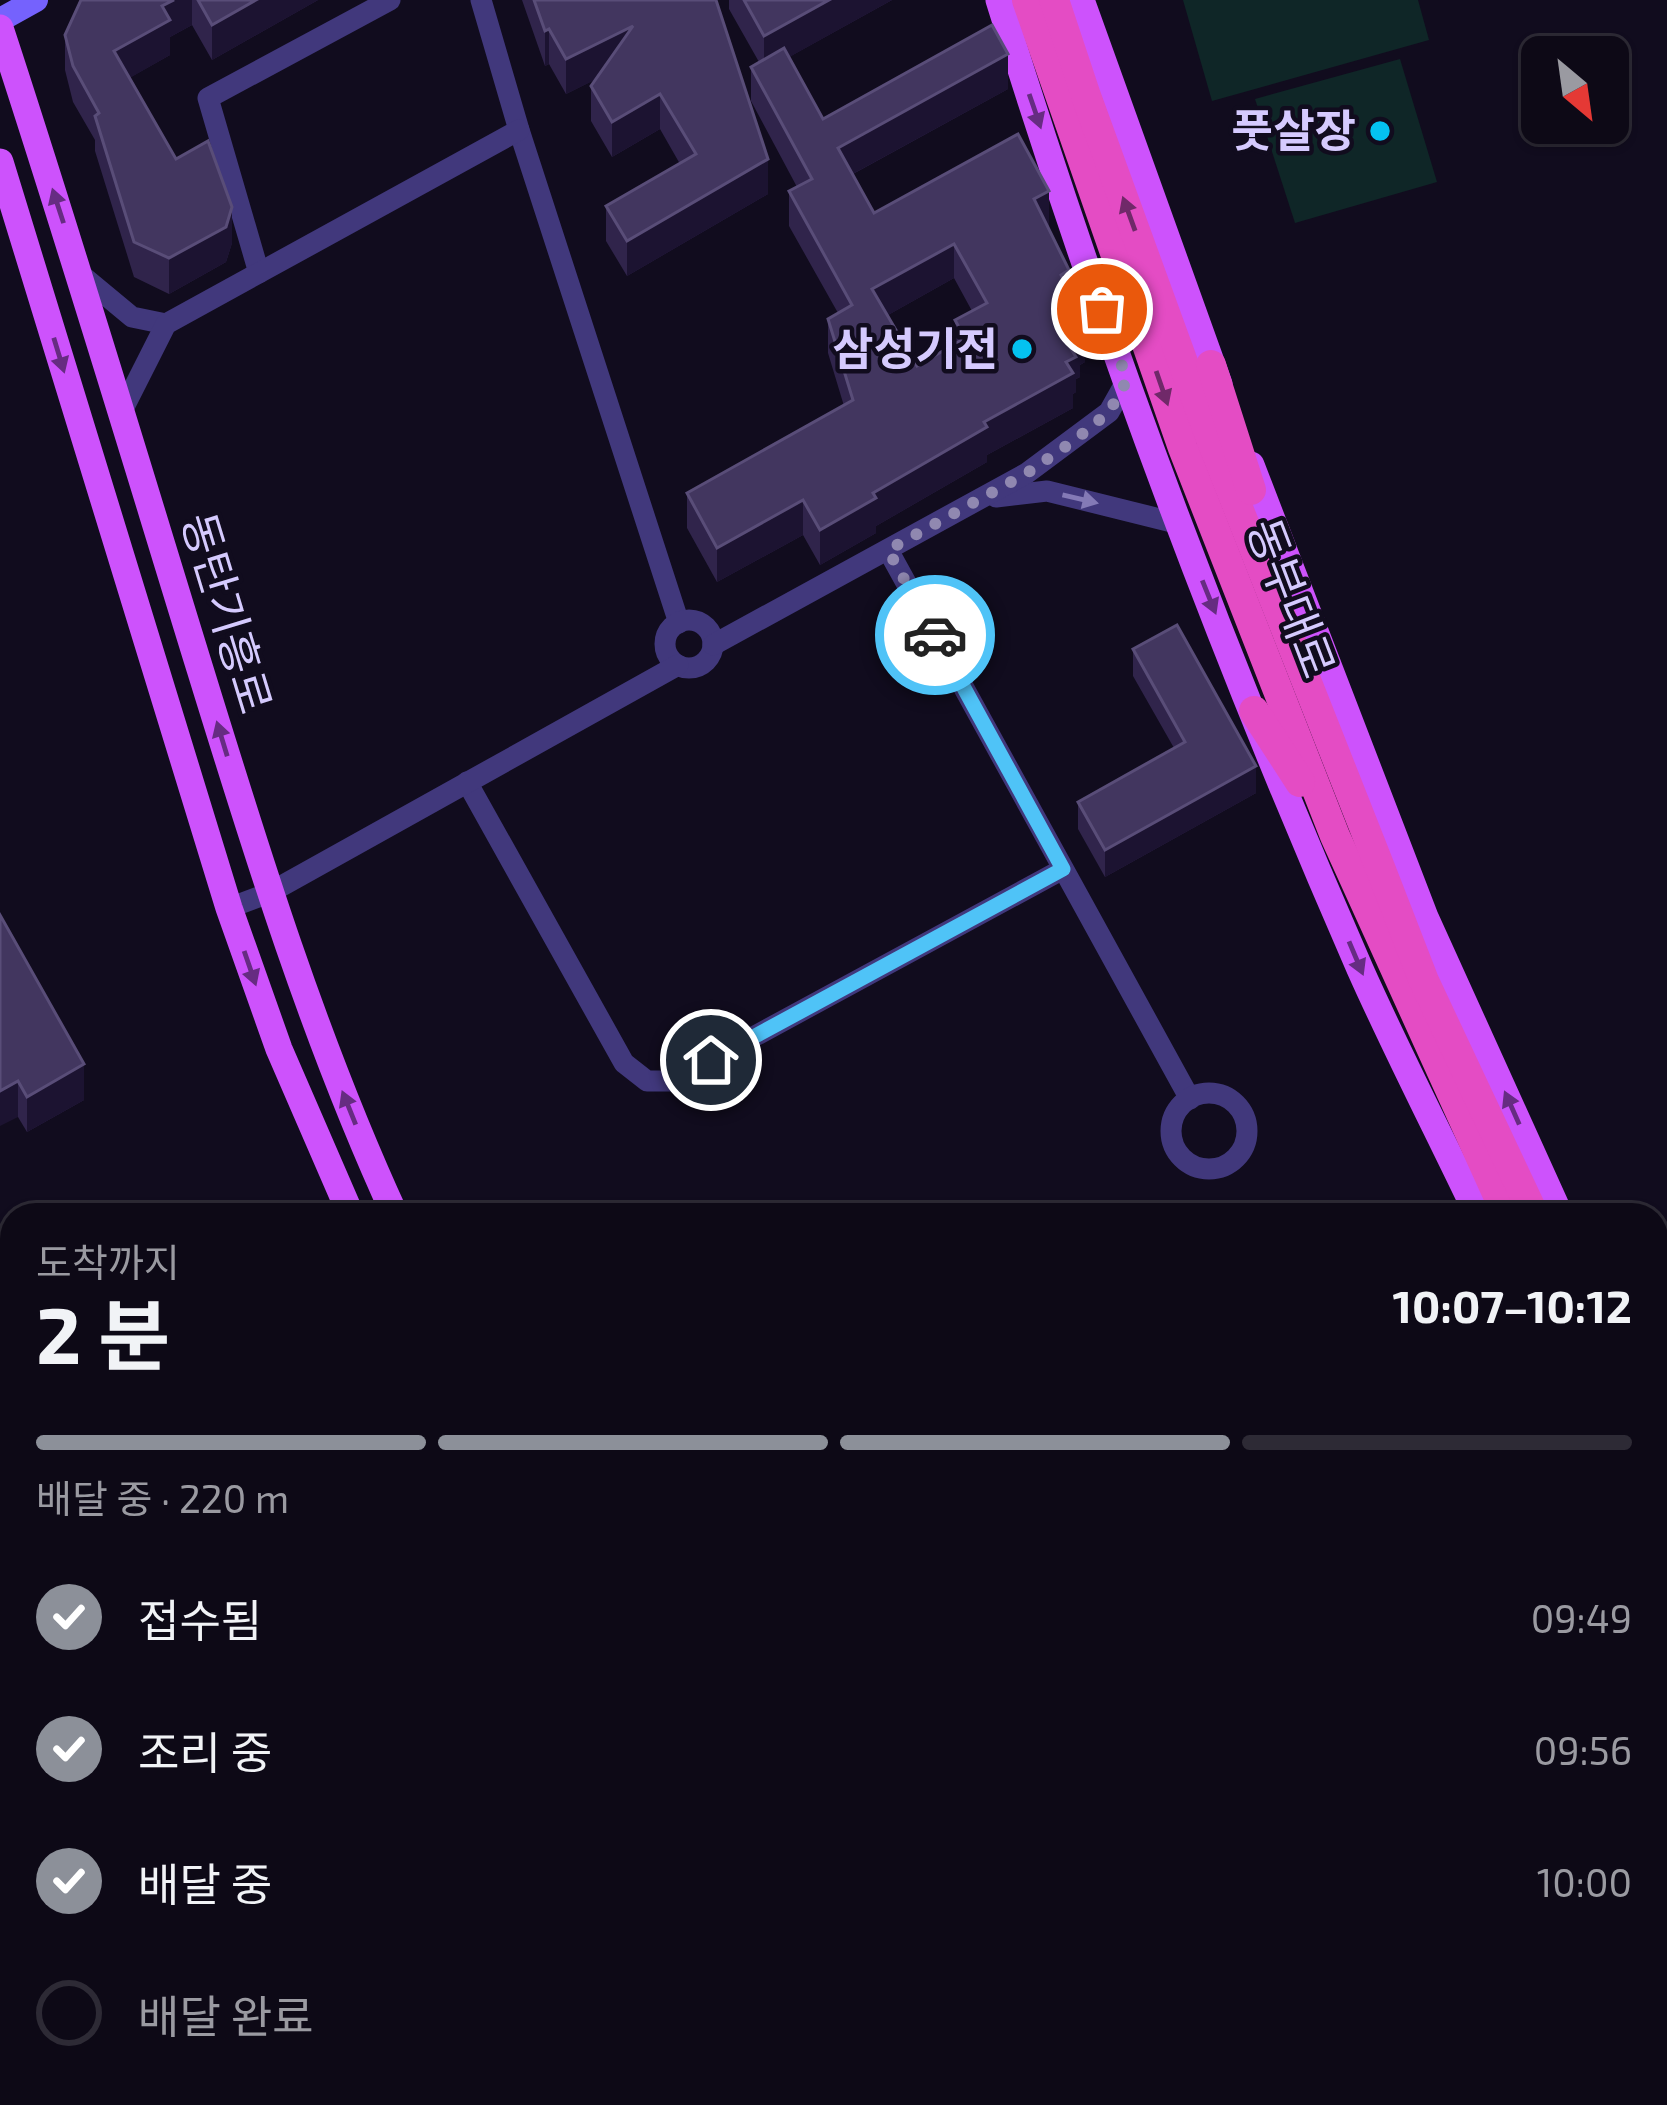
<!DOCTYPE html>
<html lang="ko">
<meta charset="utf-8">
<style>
body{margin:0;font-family:"Exo 2","Noto Sans KR",sans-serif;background:#1b1723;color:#f1f3f6;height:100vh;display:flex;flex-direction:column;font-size:45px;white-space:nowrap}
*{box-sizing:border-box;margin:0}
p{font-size:39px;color:#9a9aa1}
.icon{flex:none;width:66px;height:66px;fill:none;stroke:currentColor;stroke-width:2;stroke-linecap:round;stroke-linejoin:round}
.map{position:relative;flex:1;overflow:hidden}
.side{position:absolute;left:0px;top:1203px;width:1668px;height:903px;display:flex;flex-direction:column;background:#0d0916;border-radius:36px 36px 0 0;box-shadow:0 3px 9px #0004,0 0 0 3px #2d2a35}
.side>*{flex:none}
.needle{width:78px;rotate:151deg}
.buttons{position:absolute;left:1521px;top:36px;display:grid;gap:24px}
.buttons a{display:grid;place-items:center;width:108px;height:108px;border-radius:18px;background:#0d0916;box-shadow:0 3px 9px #0004,0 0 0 3px #2d2a35;font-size:60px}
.pin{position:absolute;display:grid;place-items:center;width:102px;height:102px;color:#fff;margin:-51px;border:6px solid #fff;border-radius:50%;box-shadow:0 3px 12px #0007}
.courier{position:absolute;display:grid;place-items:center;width:120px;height:120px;margin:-60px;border:9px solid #4fc3f7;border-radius:50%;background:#fff;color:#222;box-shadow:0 3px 15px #0007}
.headline em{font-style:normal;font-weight:700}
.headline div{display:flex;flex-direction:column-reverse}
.headline{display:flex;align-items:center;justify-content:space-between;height:204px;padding:0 36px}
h1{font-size:78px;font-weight:700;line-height:90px}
.bar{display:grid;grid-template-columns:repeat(4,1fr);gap:18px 12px;align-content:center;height:144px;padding:0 36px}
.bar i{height:15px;border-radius:9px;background:#2d2a35}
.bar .current{background:#8c9099}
.bar p{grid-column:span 4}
ol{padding:0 36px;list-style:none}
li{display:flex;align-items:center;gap:36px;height:132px}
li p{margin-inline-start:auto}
li .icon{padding:12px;border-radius:50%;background:#8c9099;color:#fff;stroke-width:4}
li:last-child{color:#9a9aa1}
li i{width:66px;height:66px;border:6px solid #2d2a35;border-radius:50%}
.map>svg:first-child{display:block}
.green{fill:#0f2627}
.park{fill:url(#park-dots)}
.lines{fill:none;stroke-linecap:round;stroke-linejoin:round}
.minor{stroke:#41387c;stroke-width:18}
.tertiary{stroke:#41387c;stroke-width:21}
.secondary{stroke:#7562fd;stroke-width:24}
.primary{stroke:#cd52fc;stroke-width:27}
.trunk{stroke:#e44cc4;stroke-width:30}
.motorway{stroke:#fc478c;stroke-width:33}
.wall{fill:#30244b;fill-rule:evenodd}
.shaded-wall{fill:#1c1331}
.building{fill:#42365f;stroke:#594d78;stroke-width:3;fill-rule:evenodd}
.oneway{fill:#662c82}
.oneway2{fill:#702969}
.oneway3{fill:#847ab6}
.done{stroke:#9088b0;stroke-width:12;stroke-dasharray:0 21.6}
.route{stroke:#4fc3f7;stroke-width:15}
.poi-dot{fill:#04c2f0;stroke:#110c1e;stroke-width:4.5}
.labels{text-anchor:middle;stroke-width:9;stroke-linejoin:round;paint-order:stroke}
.poi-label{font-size:45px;font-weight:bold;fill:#d5cafe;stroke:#110c1e;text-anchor:end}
.street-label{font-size:45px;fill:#d5cafe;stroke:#110c1e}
</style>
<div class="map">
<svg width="1667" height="2105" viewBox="0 0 1667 2105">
<defs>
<pattern id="park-dots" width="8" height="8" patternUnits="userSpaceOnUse" patternTransform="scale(3)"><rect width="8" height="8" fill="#0f2627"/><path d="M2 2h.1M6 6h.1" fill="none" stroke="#314447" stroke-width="1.8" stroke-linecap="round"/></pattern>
</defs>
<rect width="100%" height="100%" fill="#110c1e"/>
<g class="green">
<path d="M1183 0H1418L1429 40 1212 101Z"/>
<path d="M1400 59 1437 182 1295 223 1255 99Z"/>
</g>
<path class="park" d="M1248 2094H1382L1388 2105H1229Z"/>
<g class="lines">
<g class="minor">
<path d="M0 1709 12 1713"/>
<path d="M1656 1843 1667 1837"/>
<path d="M1656 1934 1667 1956"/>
<path d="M1399 2094 1405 2105"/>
<path d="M1177 2105 1197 2094"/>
</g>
<g class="tertiary">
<path d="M481 0 519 130 679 623"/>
<path d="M79 273 132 317 166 324"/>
<path d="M259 273 208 98 390 0"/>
<path d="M121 413 166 324 519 130"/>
<path d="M996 497 1047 491 1180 524"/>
<path d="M888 550 1190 1099"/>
<circle cx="689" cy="644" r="24"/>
<path d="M713 645 1027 473 1109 412 1127 380"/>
<path d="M467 782 624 1063 647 1081H672L1063 869"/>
<path d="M229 908 269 893 678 665"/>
<circle cx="1209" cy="1131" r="38"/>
</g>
<path class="secondary" d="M0 20 36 0"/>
<g class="primary">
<path d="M999 0C1101 329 1222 654 1360 969 1397 1052 1439 1133 1478 1215"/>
<path d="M1081 0 1219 384"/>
<path d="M0 28C70 241 134 455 200 669 257 854 314 1039 395 1215"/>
<path d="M0 162 229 908 279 1049 351 1215"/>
<path d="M1251 465 1425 917 1560 1215"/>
<path d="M1656 1428 1667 1452"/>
<path d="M1656 1596 1667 1620"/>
<path d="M764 2094 767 2105"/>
<path d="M807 2094 812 2105"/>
</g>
<g class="trunk">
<path d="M1027 0 1183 448 1335 836 1507 1215"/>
<path d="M1054 0 1086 96 1212 442 1381 870 1424 981 1534 1215"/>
<path d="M1211 365 1251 490"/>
<path d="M1254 711 1300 782"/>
<path d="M1656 1481 1667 1505"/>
<path d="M1656 1538 1667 1561"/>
</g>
<g class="motorway">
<path d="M1656 1300 1667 1295"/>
<path d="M1656 1339 1667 1334"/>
<path d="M0 1787 12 1792"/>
<path d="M0 2030 12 2025"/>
<path d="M0 2099 12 2093"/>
<path d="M64 2105 87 2094"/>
<path d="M346 2105 354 2094"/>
</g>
</g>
<g class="wall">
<path d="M81 0H318L212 60 192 25 170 37V55L129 78 176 159 232 243 226 262 169 294 134 277 95 151V140L73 102 65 70V35Z"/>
<path d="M522 0H716L768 194 627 276 606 241V206L680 164 660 129 612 157 591 121V86L596 79 566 94 549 64 545 66Z"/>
<path d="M729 0H892L789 57 823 119 1008 89 853 174 874 213 1049 226H1048L1069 293 1085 362 1080 365V377L1076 379V392L1073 394V408L987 455V462L876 526V533L820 565 803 535 717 582 687 528V493L844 406 828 353V319L838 313 789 226V191L797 187 751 101V67L759 62 729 9ZM954 278 972 311 955 320V344L917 366 888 315Z"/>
<path d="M1133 649 1256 793 1105 877 1078 829V802L1174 748 1133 676Z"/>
<path d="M0 915 84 1100 27 1132 18 1117Z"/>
<path d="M0 1448 12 1452V1616L0 1620Z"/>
<path d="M1105 2094H1144L1125 2105H1111Z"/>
</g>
<g class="shaded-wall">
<path d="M174 0H192V25L170 37V55L114 87V51L162 6Z"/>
<path d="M256 0H318L212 60V25Z"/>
<path d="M829 0H892L764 71V36Z"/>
<path d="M633 26V61L566 94V59Z"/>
<path d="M549 29V64L545 66V31Z"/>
<path d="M1008 54V89L838 182V148Z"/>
<path d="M660 94V129L612 157V122Z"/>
<path d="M768 159V194L627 276V241Z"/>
<path d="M1049 191V226L1034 234V199Z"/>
<path d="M232 207V243L226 262 169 294V258Z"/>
<path d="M954 244V278L872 324V289Z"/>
<path d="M1069 270V305L1061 275Z"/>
<path d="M1085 328V362L1080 365V377L1076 379V392L1073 394V408L987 455V462L876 526V533L820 565V530L873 493 984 422 1066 362 1075 333Z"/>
<path d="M803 500V535L717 582V548Z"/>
<path d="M1256 766V793L1105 877V850Z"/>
<path d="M84 1064V1100L27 1132V1097Z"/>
<path d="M18 1081V1117L0 1126V1091Z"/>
<path d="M12 1326V1353L0 1360V1333Z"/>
<path d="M12 1581V1616L5 1619V1584Z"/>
<path d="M1114 2094H1144L1125 2105H1114Z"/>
</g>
<g class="building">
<path d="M81 0H174L162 6 170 20 114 51 176 159 208 141 232 207 226 227 169 258 134 242 95 116 99 113 73 66 65 35Z"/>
<path d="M198 0H256L212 25Z"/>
<path d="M534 0H716L768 159 627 241 606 206 696 154 660 94 612 122 591 86 633 26 566 59 549 29 545 31Z"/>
<path d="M744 0H829L764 36Z"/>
<path d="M992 25 1008 54 838 148 874 213 1018 134 1049 191 1034 199 1069 270 1061 275 1085 328 1075 333 1080 342 1070 347 1076 357 1066 362 1073 373 984 422 987 427 873 493 876 498 820 530 803 500 717 548 687 493 853 400 828 319 852 305 789 191 812 179 751 67 784 48 823 119ZM954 244 987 303 955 320 965 338 917 366 872 289Z"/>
<path d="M1177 625 1256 766 1105 850 1078 802 1185 742 1133 649Z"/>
<path d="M0 915 84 1064 27 1097 18 1081 0 1091Z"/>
<path d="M39 1205 44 1215H22Z"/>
<path d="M12 1221V1326L0 1333V1227Z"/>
<path d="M0 1448 12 1452V1581L0 1584Z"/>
</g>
<defs><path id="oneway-solid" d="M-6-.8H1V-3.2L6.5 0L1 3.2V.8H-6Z" transform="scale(3)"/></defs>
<g class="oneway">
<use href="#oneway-solid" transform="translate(1035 111) rotate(71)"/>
<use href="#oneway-solid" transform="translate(58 206) rotate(-108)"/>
<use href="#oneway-solid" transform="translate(59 355) rotate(73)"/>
<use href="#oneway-solid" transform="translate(1209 597) rotate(68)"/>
<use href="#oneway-solid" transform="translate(222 739) rotate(-107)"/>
<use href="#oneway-solid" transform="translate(1356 958) rotate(67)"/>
<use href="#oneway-solid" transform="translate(250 968) rotate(71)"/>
<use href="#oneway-solid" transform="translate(349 1108) rotate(-112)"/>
<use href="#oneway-solid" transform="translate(1512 1108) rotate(-114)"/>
</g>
<g class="oneway2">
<use href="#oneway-solid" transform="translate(1129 214) rotate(-110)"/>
<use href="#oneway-solid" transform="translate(1162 388) rotate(71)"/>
</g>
<use class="oneway3" href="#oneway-solid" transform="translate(1080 499) rotate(13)"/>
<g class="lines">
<path class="done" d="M935 635 888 550 1027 473 1075 440 1109 412 1127 380 1102 309"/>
<path class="route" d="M711 1060 1063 869 935 635"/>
</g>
<g class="poi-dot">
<circle cx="1380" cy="131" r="12"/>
<circle cx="1022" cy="349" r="12"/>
</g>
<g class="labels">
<g class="poi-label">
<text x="1356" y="147">풋살장</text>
<text x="998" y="365">삼성기전</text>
</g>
<g class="street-label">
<text transform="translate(1291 598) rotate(69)" y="16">동부대로</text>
<text transform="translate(227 613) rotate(73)" y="16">동탄기흥로</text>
</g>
</g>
</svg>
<div class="buttons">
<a><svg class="needle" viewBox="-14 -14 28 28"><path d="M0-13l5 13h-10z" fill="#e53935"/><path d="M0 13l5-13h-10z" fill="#9a9aa1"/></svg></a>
</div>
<div class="pin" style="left:1102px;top:309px;background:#ea580c"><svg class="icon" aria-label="bag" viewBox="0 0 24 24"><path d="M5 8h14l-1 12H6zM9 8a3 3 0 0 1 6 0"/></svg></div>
<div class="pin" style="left:711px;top:1060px;background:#1f2937"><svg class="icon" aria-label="home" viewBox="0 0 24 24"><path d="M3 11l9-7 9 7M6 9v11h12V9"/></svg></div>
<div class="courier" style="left:935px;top:635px"><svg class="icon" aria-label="car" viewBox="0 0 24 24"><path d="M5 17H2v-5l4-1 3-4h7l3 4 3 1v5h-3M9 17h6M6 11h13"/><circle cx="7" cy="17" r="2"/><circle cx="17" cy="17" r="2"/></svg></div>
<section class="side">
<div class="headline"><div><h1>2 분</h1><p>도착까지</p></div><em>10:07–10:12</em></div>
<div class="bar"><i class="current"></i><i class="current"></i><i class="current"></i><i></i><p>배달 중 · 220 m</p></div>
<ol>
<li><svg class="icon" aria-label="check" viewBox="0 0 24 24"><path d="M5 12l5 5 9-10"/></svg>접수됨<p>09:49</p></li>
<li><svg class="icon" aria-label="check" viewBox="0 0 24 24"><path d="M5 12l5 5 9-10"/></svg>조리 중<p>09:56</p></li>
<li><svg class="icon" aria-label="check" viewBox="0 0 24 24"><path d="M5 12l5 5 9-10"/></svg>배달 중<p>10:00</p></li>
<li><i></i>배달 완료</li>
</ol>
</section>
</div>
